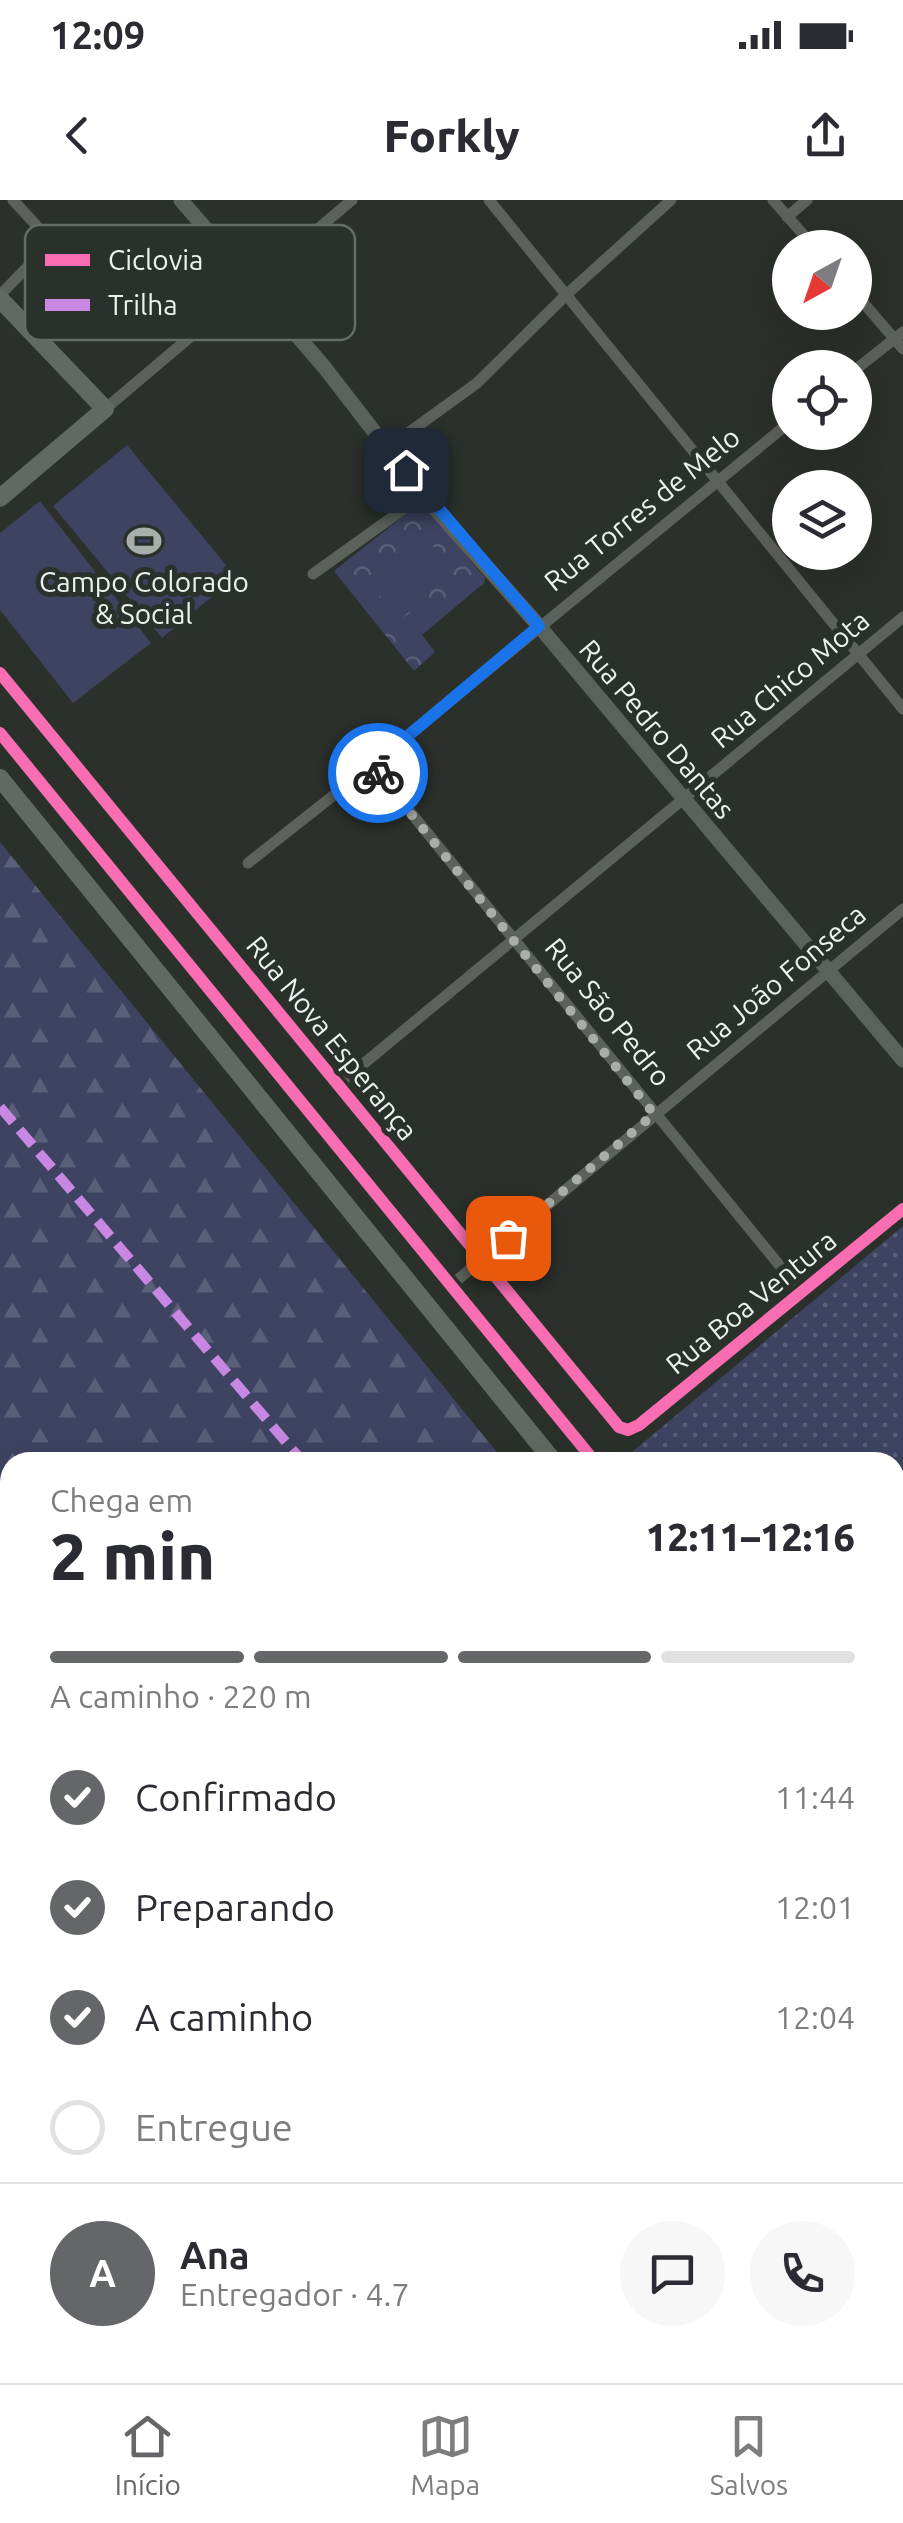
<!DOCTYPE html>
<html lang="pt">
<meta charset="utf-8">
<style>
body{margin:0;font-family:Ubuntu,sans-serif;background:#f7f7f7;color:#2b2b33;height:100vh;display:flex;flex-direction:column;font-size:38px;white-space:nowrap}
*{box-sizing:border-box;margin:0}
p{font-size:32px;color:#7c7c81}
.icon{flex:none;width:55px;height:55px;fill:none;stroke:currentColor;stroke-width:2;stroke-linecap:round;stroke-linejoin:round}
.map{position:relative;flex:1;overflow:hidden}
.side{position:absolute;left:0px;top:1252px;width:905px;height:932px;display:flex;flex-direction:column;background:#fff;border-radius:30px 30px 0 0;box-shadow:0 10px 40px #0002}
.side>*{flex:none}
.needle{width:65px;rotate:220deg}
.buttons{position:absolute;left:772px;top:30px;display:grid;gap:20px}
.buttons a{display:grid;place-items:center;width:100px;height:100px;border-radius:50%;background:#fff;box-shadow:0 10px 40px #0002;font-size:50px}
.pin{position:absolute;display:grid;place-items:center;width:85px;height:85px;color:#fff;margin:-42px;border-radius:20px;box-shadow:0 5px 15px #0006}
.courier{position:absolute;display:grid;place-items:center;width:100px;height:100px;margin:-50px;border:8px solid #1a73e8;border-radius:50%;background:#fff;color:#222;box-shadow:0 2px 12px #0007}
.overview em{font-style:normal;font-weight:800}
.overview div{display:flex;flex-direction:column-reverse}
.overview{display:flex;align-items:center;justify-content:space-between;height:170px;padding:0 50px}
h1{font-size:65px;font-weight:800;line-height:75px}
.bar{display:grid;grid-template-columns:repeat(4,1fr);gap:15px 10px;align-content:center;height:120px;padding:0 50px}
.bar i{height:12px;border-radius:8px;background:#e1e1e2}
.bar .current{background:#646669}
.bar p{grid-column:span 4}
.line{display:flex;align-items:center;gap:25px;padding:0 50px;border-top:2px solid #e1e1e2}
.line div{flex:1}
.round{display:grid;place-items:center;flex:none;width:105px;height:105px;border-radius:52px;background:#f7f7f7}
ol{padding:0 50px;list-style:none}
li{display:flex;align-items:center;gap:30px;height:110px}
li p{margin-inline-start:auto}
li .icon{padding:10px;border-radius:50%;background:#646669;color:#fff;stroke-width:4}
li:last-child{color:#7c7c81}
li i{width:55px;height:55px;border:5px solid #e1e1e2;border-radius:50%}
.status{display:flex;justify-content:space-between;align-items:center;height:70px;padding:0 50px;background:#fff;direction:ltr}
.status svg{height:28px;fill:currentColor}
header{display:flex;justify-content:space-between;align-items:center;height:130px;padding:0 50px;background:#fff;font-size:45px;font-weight:800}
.menu{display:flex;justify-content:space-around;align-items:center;height:140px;border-top:2px solid #e1e1e2;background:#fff;font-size:28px;color:#7c7c81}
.menu a{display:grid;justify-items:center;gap:5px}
.menu .current{color:#646669}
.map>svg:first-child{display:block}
.grass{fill:url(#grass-dots)}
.forest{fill:url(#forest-firs)}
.park{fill:url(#park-crowns)}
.pitch{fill:#3d4361}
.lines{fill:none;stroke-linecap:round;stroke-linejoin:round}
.runway{stroke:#4a4e4a;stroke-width:90}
.minor{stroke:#5c615c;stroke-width:11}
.secondary{stroke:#5b625b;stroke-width:15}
.primary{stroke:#626962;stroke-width:18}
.quiet{stroke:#c787e3;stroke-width:10;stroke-dasharray:20 10;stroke-linecap:butt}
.cycleway-casing{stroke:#2a312a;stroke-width:19}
.cycleway{stroke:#f96db3;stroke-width:12}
.done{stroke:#aaaeaa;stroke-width:10;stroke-dasharray:0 18}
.route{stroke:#1a73e8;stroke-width:12}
.labels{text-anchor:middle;stroke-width:10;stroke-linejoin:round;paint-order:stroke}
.street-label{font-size:28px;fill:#eef2ee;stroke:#2a312a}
.poi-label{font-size:28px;fill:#eef2ee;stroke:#2a312a}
.key{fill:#2a312a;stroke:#656b65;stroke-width:2.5}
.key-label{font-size:28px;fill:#eef2ee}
</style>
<div class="status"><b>12:09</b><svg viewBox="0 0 49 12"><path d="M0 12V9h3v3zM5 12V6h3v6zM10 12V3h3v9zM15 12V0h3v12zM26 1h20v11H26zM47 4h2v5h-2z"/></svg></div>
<header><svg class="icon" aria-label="back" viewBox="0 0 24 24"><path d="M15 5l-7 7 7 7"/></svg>Forkly<svg class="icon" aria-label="share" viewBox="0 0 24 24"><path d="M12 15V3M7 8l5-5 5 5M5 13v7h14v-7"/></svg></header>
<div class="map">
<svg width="903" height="2183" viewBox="0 0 903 2183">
<defs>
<pattern id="grass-dots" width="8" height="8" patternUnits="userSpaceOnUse" patternTransform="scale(2.5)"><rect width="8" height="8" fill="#3d4361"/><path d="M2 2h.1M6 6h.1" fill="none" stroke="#595f78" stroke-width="1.8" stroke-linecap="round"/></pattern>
<pattern id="forest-firs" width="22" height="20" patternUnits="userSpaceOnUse" patternTransform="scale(2.5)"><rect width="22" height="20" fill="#3d4361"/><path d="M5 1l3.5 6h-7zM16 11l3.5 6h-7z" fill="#595f78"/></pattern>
<pattern id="park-crowns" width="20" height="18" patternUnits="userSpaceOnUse" patternTransform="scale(2.5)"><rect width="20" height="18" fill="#3d4361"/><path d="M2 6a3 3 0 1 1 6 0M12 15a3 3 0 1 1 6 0" fill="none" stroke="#595f78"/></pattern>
</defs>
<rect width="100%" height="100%" fill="#2b302b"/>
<g class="grass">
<path d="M903 1026V1461L895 1458V1262H639L632 1252Z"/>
<path d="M895 1519 903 1520V1614L895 1607Z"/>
<path d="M0 1641 10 1655V2047L0 2033Z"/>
<path d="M100 2175H374L379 2183H105Z"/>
</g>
<g class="forest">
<path d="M0 642 505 1262H10V1636L0 1622Z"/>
<path d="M895 1687 903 1692V2183H396L390 2175H895Z"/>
</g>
<path class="park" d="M416 306 426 307 485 378 484 383 422 435 435 452 414 471 334 371Z"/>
<g class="pitch">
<path d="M127 245 236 377 162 438 53 306Z"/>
<path d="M40 301 151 443 73 503 0 410V333Z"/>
<path d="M427 338 449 367 392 411 369 382Z"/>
<path d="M429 397 443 414 415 437 401 420Z"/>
</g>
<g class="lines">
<path class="runway" d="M0 2140 10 2155"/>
<g class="minor">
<path d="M489 0 903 509"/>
<path d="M773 0 815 48"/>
<path d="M787 17 807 0"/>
<path d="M855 93 903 149"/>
<path d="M0 95 47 47 46 36 13 0"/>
<path d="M855 170 903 132"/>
<path d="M105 209 352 0"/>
<path d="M389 247 477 183 566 95 671 0"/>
<path d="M313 374 423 295"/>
<path d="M0 473 619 1227 628 1230 639 1225 903 1009"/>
<path d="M372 565 802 1093"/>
<path d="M248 663 372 565 790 222"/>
<path d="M338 885 903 417"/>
<path d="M450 1086 903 709"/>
</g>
<path class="secondary" d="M181 0 325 168 423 295 539 426 903 860"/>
<g class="primary">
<path d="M0 99 105 209 0 298"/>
<path d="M0 533 595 1262"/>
<path d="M0 578 554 1262"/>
<path d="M895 1478 903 1480"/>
<path d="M895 1503 903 1504"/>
<path d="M895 1634 903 1640"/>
</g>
<g class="quiet">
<path d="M0 907 303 1262"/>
<path d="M895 1960 903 1969"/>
</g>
<g class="cycleway-casing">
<g id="cycleway">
<path d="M0 473 619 1227 628 1230 639 1225 903 1009"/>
<path d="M0 533 595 1262"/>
</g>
</g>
<use href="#cycleway" class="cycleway"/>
</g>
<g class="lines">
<path class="done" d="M378 573 654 914 508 1038"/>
<path class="route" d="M378 573 372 566 539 426 406 270"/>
</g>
<defs>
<g id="stadium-bare" transform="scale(2.7)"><path d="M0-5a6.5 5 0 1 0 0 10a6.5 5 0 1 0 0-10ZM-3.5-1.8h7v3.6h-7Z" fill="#aaaeaa" stroke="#2a312a" stroke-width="2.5" paint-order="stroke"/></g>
</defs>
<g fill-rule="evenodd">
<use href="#stadium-bare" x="144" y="341"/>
</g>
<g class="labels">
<g class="street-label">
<text transform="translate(642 309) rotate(-39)" y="10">Rua Torres de Melo</text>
<text transform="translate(790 479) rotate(-40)" y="10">Rua Chico Mota</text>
<text transform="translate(657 529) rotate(50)" y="10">Rua Pedro Dantas</text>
<text transform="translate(776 782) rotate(-40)" y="10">Rua João Fonseca</text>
<text transform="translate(608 812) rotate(51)" y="10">Rua São Pedro</text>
<text transform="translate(332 838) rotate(51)" y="10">Rua Nova Esperança</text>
<text transform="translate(751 1102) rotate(-39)" y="10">Rua Boa Ventura</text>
</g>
<g class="poi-label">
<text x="144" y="392">Campo Colorado<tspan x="144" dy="32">&amp; Social</tspan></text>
</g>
</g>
<rect x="25" y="25" width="330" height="115" rx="15" class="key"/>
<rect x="45" y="54" width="45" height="12" fill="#f96db3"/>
<rect x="45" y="99" width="45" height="12" fill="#c787e3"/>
<g class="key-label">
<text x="108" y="70">Ciclovia</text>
<text x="108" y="115">Trilha</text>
</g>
</svg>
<div class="buttons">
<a><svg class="needle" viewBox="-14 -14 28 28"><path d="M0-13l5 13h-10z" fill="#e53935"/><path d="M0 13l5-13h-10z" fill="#7c7c81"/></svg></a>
<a><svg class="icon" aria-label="locate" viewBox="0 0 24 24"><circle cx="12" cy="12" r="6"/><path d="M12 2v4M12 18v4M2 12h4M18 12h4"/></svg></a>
<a><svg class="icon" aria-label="layers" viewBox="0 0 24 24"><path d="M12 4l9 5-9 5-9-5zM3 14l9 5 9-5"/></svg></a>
</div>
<div class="pin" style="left:508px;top:1038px;background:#ea580c"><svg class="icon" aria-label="bag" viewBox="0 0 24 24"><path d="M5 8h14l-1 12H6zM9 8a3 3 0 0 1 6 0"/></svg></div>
<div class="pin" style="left:406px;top:270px;background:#1f2937"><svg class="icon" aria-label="home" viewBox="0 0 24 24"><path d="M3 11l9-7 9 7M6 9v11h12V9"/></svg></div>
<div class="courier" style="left:378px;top:573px"><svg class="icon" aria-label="bike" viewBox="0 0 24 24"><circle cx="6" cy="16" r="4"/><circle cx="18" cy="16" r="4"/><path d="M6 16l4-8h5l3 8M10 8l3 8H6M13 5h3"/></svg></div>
<section class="side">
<div class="overview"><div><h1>2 min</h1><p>Chega em</p></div><em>12:11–12:16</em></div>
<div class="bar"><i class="current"></i><i class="current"></i><i class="current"></i><i></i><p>A caminho · 220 m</p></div>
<ol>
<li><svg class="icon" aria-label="check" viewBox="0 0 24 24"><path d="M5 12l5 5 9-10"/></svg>Confirmado<p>11:44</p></li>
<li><svg class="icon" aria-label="check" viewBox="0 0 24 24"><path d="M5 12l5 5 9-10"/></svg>Preparando<p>12:01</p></li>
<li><svg class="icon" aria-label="check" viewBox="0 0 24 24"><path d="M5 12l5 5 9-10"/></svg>A caminho<p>12:04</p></li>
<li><i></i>Entregue</li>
</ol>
<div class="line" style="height:180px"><b class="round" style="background:#646669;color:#fff">A</b><div><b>Ana</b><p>Entregador · 4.7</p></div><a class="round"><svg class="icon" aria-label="chat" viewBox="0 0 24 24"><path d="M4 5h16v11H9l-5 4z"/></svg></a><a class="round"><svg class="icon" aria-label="phone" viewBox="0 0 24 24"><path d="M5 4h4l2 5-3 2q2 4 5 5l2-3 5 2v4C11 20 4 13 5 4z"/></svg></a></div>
</section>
</div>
<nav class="menu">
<a class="current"><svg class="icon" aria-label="home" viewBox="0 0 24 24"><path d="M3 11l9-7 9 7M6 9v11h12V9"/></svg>Início</a>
<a><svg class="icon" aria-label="map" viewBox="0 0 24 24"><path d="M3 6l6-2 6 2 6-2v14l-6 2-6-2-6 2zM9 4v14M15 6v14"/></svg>Mapa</a>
<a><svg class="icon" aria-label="saved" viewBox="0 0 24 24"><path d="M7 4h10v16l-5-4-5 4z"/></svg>Salvos</a>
</nav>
